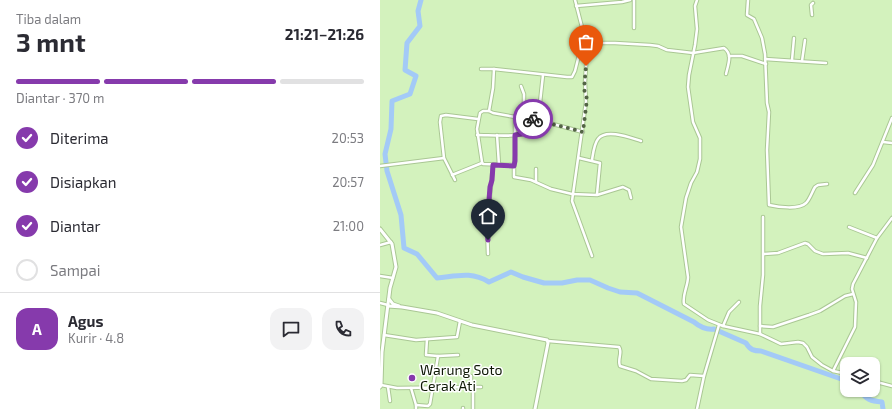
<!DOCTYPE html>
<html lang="id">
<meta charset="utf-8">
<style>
body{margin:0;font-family:"Exo 2",sans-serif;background:#f2f2f3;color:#2b2b33;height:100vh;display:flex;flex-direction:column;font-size:15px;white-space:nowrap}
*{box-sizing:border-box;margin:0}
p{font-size:13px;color:#7c7c81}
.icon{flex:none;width:22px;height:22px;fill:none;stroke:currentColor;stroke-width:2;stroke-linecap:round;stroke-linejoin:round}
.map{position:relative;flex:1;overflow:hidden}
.sheet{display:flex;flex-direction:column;background:#fff;width:380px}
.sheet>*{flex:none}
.fabs{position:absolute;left:460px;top:357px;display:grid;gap:8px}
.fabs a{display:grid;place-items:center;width:40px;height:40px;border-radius:8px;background:#fff;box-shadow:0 1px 3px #0004;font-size:20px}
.pin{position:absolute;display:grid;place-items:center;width:34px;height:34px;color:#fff;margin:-41px -17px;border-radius:50% 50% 50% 0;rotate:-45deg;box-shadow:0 0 4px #0007}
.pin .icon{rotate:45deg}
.courier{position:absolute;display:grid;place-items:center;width:40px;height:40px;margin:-20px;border:3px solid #863aac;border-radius:50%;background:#fff;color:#222;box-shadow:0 1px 5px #0007}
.headline em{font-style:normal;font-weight:700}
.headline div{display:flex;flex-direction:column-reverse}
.headline{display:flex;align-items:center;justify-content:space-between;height:68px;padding:0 16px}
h1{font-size:26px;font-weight:700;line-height:30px}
.bar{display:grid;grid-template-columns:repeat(4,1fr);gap:6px 4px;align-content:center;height:48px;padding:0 16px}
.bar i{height:5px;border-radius:3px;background:#e1e1e2}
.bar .selected{background:#863aac}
.bar p{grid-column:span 4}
.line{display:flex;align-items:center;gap:10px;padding:0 16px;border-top:1px solid #e1e1e2}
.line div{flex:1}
.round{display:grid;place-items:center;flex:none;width:42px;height:42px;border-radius:12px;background:#f2f2f3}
ol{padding:0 16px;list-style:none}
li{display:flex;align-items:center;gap:12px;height:44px}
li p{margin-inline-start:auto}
li .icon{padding:4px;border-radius:50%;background:#863aac;color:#fff;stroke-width:4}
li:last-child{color:#7c7c81}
li i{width:22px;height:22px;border:2px solid #e1e1e2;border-radius:50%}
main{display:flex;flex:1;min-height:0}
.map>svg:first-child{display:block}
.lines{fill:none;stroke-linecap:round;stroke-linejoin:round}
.river{stroke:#a3caf7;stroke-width:5}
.minor-casing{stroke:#aac794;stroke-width:4.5}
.tertiary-casing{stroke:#aac794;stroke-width:5}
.minor{stroke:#fff;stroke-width:2.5}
.tertiary{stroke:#fff;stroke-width:3}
.done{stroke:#536445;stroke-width:4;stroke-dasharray:0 7.2}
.route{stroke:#863aac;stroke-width:5}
.poi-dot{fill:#863aac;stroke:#fff;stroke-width:1.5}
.labels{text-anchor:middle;stroke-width:3;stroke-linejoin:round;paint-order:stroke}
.poi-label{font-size:14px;fill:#0e1805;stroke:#fff;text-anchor:start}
</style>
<main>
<section class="sheet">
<div class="headline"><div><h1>3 mnt</h1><p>Tiba dalam</p></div><em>21:21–21:26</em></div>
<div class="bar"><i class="selected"></i><i class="selected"></i><i class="selected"></i><i></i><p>Diantar · 370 m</p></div>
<ol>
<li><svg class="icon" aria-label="check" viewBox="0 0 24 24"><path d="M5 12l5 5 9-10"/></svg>Diterima<p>20:53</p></li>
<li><svg class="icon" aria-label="check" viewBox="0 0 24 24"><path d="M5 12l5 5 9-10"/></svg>Disiapkan<p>20:57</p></li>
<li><svg class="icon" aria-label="check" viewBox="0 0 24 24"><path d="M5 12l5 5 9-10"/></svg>Diantar<p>21:00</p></li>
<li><i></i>Sampai</li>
</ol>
<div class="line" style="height:72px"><b class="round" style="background:#863aac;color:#fff">A</b><div><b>Agus</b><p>Kurir · 4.8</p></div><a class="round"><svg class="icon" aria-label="chat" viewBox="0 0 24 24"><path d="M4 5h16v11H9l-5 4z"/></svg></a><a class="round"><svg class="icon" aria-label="phone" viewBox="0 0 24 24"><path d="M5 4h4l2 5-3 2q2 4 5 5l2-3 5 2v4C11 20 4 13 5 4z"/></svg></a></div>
</section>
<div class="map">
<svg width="512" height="409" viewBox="0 0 512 409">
<rect width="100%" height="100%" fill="#d3f2bd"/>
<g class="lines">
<g class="river">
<path d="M41 0 38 11 40 26 27 43 25 70 36 76 30 94 12 101 11 129 5 154 7 171 21 215 24 248 37 254 57 278C77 276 91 271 109 282L131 272 143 277 164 283H182L197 280H210L228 288 240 292 257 293 314 322C320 327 326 330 334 329L366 343C370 350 374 351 381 351L467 381"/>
<path d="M481 390C485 400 492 401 502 402L503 409"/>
</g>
<g class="minor-casing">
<g id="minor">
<path d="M254 0V28"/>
<path d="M317 0 315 6 317 29 315 45 309 75 308 87 313 122 320 138V159L317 172 311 183 306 198 301 227 308 277C308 286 302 295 304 304L328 320 343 326 380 334 401 344 418 342 423 343 427 347 432 357 442 365 453 371 467 374"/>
<path d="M368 0 367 15 374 19 382 38 385 54 387 103 389 112 387 150 389 205C398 207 419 210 426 203 430 199 432 192 435 187L438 185 447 184"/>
<path d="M196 6 242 2 250 0"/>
<path d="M432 15 431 5 433 3"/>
<path d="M203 43H235L270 45 278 46 287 50 313 53 344 48C353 54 348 65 346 74"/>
<path d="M210 44 207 51 205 82 206 102 192 201 212 256"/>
<path d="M349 56H362L386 64"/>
<path d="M385 59 446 63"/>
<path d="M412 60 414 38"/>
<path d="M422 61 425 40"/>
<path d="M101 69H114L187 77H192L195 71 204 35 195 0"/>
<path d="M114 69 113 88 109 111 113 113 135 117"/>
<path d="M141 86 144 94V103L160 108"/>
<path d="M109 111H103L100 113 97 129 102 162 103 164 132 165 134 167V177L151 180 171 189 192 194 217 195 243 187 249 190 251 198"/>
<path d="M158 121 163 75"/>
<path d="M97 135C110 135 138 138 148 132L150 118"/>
<path d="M117 135 119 165"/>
<path d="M503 142 512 143"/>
<path d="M199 158 220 163 217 194"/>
<path d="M212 160C213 154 214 144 218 139 226 128 251 138 261 141"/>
<path d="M0 166 64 158"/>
<path d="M134 166 135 155V116L150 118 203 132"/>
<path d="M72 175 102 163"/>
<path d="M75 180 64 158 60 122 61 116 66 115 98 119"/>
<path d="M156 182V169"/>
<path d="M475 193 493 165 512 118"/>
<path d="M469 227 497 238"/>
<path d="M0 245 11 242"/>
<path d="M108 254 107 226 113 165"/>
<path d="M384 254 398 253 425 243 428 244 435 251 443 254 468 253 487 258"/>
<path d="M0 276 13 278"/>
<path d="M0 303 8 305"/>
<path d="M343 326 349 312 359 302"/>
<path d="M380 326 393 327 429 315 440 311 465 296 473 294"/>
<path d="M380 334V306L383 275V217"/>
<path d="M4 335 36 340 77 337 80 321"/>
<path d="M47 339 46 355 58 356 78 355"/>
<path d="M168 341 239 347C243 353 237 359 240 366L256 371 271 379 302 381 306 380 310 375 324 376"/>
<path d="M453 371 475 327 476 302 472 289 473 284 497 238 512 218"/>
<path d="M91 376V387"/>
<path d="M493 381 512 386"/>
<path d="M1 385 17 388 101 387"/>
<path d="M8 387 10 401"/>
<path d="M31 388 36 405V409"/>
<path d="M93 388V409"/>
<path d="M36 405 48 406 50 404 58 356"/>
<path d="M83 409V408"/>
<path d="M317 409 324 376 339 325"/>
</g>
</g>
<g class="tertiary-casing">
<g id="tertiary">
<path d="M0 229 12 244 16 267 10 288 2 352 1 385 0 387"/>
<path d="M9 299 13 304 19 306"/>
<path d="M8 306 22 307 57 313 92 325 167 340 168 343 155 409"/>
</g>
</g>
<use href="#minor" class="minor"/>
<use href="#tertiary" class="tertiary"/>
</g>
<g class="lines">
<path class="done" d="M153 119 203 132 207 99 204 89 206 66"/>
<path class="route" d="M108 240 107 226 110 187 112 180 113 165 134 166 135 161V135L147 133 150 118 153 119"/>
</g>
<circle class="poi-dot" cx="32" cy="378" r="4"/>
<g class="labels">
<g class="poi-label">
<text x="40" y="375">Warung Soto<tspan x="40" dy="16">Cerak Ati</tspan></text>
</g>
</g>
</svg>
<div class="fabs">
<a><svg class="icon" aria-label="layers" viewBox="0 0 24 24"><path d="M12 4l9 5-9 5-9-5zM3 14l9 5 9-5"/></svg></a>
</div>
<div class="pin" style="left:206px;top:66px;background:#ea580c"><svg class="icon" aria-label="bag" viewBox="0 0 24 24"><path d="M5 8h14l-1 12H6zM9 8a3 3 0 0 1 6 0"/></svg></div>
<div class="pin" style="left:108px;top:240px;background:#1f2937"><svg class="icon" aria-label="home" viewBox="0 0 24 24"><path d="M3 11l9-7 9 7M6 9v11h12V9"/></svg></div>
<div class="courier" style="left:153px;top:119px"><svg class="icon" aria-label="bike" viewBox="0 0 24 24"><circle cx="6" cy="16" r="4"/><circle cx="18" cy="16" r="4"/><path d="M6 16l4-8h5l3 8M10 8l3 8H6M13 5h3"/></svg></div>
</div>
</main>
